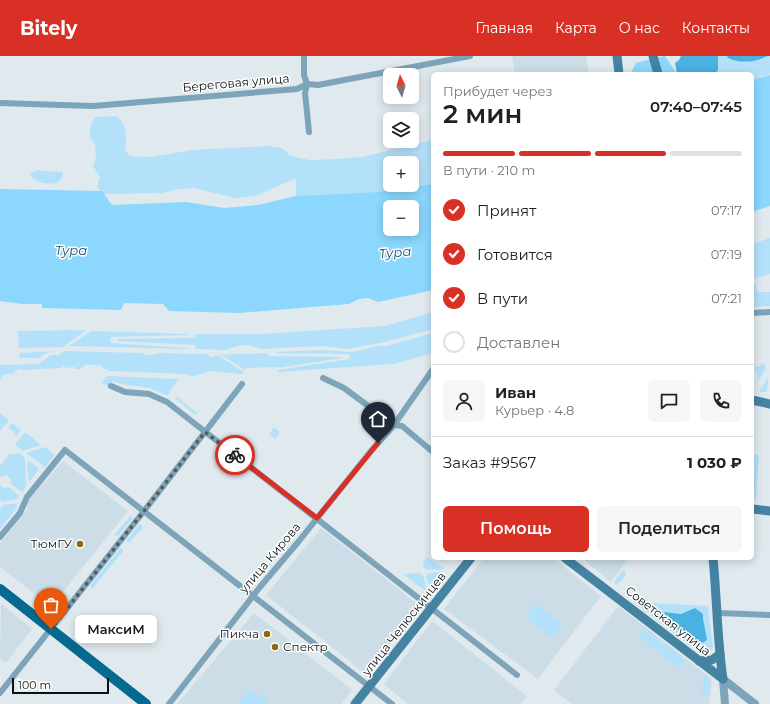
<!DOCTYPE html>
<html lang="ru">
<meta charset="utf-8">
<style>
body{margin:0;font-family:Montserrat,sans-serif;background:#f6f6f6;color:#202124;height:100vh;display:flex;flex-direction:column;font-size:15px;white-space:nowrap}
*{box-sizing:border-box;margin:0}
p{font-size:13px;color:#757577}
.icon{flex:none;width:22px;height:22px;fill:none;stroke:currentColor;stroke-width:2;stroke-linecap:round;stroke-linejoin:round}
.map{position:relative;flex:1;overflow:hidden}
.details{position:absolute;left:431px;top:16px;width:323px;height:488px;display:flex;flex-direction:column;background:#fff;border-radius:6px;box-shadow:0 2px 10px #0003}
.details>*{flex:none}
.needle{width:26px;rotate:355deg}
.fabs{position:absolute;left:383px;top:12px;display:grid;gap:8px}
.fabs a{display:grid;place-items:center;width:36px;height:36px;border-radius:6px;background:#fff;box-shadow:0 2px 10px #0003;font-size:20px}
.scale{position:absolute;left:12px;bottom:10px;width:97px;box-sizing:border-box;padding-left:4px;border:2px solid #0d1012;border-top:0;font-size:11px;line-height:14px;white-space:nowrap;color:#0d1012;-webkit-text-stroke:3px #fff;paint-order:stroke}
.pin{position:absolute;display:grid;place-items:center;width:34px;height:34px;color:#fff;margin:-41px -17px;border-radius:50% 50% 50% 0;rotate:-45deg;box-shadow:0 0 4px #0007}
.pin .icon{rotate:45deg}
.courier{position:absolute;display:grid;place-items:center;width:40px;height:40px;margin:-20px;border:3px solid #d93025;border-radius:50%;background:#fff;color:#222;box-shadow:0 1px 5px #0007}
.bubble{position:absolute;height:28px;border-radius:6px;background:#fff;box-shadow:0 2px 10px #0003;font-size:13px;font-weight:600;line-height:28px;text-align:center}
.summary em{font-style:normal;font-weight:600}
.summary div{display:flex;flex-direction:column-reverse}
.summary{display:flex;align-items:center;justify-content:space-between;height:68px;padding:0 12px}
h1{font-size:26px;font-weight:600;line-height:30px}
.bar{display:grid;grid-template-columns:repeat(4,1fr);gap:6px 4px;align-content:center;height:48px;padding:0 12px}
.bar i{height:5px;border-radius:3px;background:#e0e0e0}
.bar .active{background:#d93025}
.bar p{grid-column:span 4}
.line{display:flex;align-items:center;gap:10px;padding:0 12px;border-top:1px solid #e0e0e0}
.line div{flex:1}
.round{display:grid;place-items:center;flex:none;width:42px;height:42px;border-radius:6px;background:#f6f6f6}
ol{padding:0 12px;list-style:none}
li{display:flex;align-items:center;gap:12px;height:44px}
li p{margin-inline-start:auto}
li .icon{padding:4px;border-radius:50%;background:#d93025;color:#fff;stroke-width:4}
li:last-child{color:#757577}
li i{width:22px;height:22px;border:2px solid #e0e0e0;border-radius:50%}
.button{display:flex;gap:8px;margin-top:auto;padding:8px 12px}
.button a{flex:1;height:46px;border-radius:6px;background:#d93025;color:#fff;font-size:16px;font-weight:600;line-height:46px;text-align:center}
.button a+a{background:#f6f6f6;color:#202124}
header{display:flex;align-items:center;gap:24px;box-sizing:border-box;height:56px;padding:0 20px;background:#d93025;color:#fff}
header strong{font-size:19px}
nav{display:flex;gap:22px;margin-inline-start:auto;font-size:14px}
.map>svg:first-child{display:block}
.built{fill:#cddde7}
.green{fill:#b4e1fa;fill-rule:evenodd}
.forest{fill:#4bb1e1}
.water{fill:#8bd7fe;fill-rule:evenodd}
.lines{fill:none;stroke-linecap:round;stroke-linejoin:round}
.minor{stroke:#7da4b9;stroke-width:6}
.tertiary{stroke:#7da4b9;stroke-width:8}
.secondary{stroke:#4583a2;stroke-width:9}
.primary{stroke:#056a90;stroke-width:10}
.done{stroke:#575c5f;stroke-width:4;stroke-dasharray:0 7.2}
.route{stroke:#d93025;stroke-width:5}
.poi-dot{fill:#8f690e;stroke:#fff;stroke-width:1.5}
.labels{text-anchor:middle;stroke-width:3;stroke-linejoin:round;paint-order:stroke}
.street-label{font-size:12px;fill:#0d1012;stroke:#fff}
.poi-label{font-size:12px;fill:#0d1012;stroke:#fff;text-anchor:end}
.water-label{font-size:13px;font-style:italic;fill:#234e63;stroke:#fff}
</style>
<header>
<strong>Bitely</strong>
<nav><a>Главная</a><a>Карта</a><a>О нас</a><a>Контакты</a></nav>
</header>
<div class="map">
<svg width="770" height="648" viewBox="0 0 770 648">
<rect width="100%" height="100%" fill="#e0e9ee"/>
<g class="built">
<path d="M512 0H586L589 18H515Z"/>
<path d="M63 405 128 455 50 552 40 543V542L0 511V488L27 454 28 445Z"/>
<path d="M321 472 420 550 366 618 266 539Z"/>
<path d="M484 502H553L601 540 538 623 444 553Z"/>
<path d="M582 502H629L611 526Z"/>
<path d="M1 548 32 573 6 607 0 602Z"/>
<path d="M618 550 712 623 709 648H572L554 634Z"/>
<path d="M254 557 352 634 341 648H177Z"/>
<path d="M432 565 527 640 521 648H408L384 628Z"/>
</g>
<g class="green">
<path d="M718 0H727L728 2 762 3 770 0V18L752 24V18H715L718 14Z"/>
<path d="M117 60 124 68 126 81 125 94 130 100 152 101 192 94 268 90 282 92 291 100 309 104 336 103 362 101 433 84V128L377 136 296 140V122L255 140 235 142 194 132 179 133 162 137 103 138 97 131 100 121 93 110 96 101 95 89 90 81V71L95 61ZM390 107H412V129H390Z"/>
<path d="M39 114C47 116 55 115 63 116L62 122 57 127C46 129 39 127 30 120L31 117Z"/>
<path d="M770 182V218L752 223V188Z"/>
<path d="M752 227 756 229 757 236H770V250L752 251Z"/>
<path d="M433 256V273L385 286 347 293 322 290 261 293 248 289 237 290 226 294 195 293V289L118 285V283L195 282 196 278H260L385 270Z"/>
<path d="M86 274 63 291 19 292 18 275Z"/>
<path d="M91 275 187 278V279L110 281 111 287 187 292V293L69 290Z"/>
<path d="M433 277V297L393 308 278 316V314L350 303 349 298 276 297V296L322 294 347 296 358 295 377 290H386Z"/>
<path d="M58 295 49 296 38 302H20L19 297Z"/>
<path d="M64 295 142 297C146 300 152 300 157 297L207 298 211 301 219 300 244 316 243 318 210 315 192 321 186 318 108 315V313H104L100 309H85L80 313H75V311L65 312 63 310 62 312 21 314 19 312 18 314H15V317L3 319 0 325V309L38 308 51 299H59Z"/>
<path d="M268 297 269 300 342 301V302L278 312 277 311 246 312 245 314 220 298 213 299Z"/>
<path d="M763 307 766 312 758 325 755 311 760 310Z"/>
<path d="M107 320 178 323 168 339H165L150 332 121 328 113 325 108 330 102 327Z"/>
<path d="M768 321 767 336H759Z"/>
<path d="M176 340 197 357 195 359 175 342Z"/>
<path d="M0 357 9 364 0 375Z"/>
<path d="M12 367 21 374 16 381 13 375 8 372Z"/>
<path d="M274 371 280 376 275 383 269 378Z"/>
<path d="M25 376 41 389 23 395 15 389Z"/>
<path d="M45 391 55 399 45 411 26 397Z"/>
<path d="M10 397 13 399 18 397 25 402 26 431 22 436 11 428V423L6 419 1 421 0 420V410Z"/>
<path d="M752 398 759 399 756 442H752Z"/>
<path d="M30 405 39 413 29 427 27 406Z"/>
<path d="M0 429 4 432 9 431 19 440 17 443 2 446 0 444Z"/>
<path d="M17 447V452L0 473V453L3 449Z"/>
<path d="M130 460 133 462 118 480 114 479Z"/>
<path d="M140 467 143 472 129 487 126 485Z"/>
<path d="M120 492 124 494 92 533 90 530Z"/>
<path d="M427 501 443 512 442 513 427 514 424 512 423 506Z"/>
<path d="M624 513 626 519 617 529 614 526Z"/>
<path d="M442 516V517L430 532 426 521 428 517Z"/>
<path d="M419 517 424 521 426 535 403 518Z"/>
<path d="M45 534 56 542 52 547 48 545 49 543 41 539Z"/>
<path d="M634 546 708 550 713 592C708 597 705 597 699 596Z"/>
<path d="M536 547 563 568 552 582 525 561Z"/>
<path d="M645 572 685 604 679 612 638 581Z"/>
<path d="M703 619 710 624 709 639 703 641 702 640Z"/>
<path d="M249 633 258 641 261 637 267 642 265 646 267 648H237Z"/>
</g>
<g class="forest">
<path d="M681 0H718V14L715 18H677L675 7 679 4Z"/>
<path d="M727 0H768C755 6 741 8 728 2Z"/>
<path d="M695 552 703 558V563L707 584 696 591 690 581 681 574 673 572 665 563 658 559 663 556 681 558Z"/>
</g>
<g class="water">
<path d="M664 0H665L677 18H630L636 7Z"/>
<path d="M770 19V150L752 156V24Z"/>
<path d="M433 128V234L378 246 368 242 359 243 349 248 239 257 169 255 163 248 124 247 121 254 42 252V248H23L0 245V133L102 135 112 149 186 146 224 152 258 149 296 140 377 136ZM390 151H412V173H390Z"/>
</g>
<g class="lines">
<g class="minor">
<path d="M304 0V19L307 28 305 37 309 76"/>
<path d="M0 47 93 50 297 33 307 28 318 29 470 0"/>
<path d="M752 257 770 256"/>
<path d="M323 322 344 332 394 369 402 370 433 396"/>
<path d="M111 330 125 336 149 338 167 346 517 619"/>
<path d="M0 481 20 457 27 441 65 394 392 648"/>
<path d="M718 557 770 559"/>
<path d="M0 637 144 455 242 328"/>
<path d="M169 648 260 531 299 485 370 396 394 369 433 313"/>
</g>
<g class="tertiary">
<path d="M723 623 755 648"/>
<path d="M723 623 725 648"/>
</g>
<g class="secondary">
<path d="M617 0 619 18"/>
<path d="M653 0 658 18"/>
<path d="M752 344 770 348"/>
<path d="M752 453 770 455"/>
<path d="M565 502 723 623"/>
<path d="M713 502C717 542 717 583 723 623"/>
<path d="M699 605 712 604 720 598"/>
<path d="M355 648 471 502"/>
</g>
<path class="primary" d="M0 533 146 648"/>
</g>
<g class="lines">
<path class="done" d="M51 573 144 455 205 376 235 399"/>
<path class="route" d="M235 399 317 462 378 387"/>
</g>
<g class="poi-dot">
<circle cx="80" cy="488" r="4"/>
<circle cx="267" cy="578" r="4"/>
<circle cx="275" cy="591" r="4"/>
</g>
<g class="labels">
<g class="street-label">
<text transform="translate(236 27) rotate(-5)" y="4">Береговая улица</text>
<text transform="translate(270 502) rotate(-50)" y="4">улица Кирова</text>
<text transform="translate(668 565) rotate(38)" y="4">Советская улица</text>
<text transform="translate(404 568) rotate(-52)" y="4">улица Челюскинцев</text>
</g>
<g class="poi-label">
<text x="72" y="492">ТюмГУ</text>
<text x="259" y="582">Пикча</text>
<text x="283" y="595" text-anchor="start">Спектр</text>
</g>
<g class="water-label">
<text x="71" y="199">Тура</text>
<text transform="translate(395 196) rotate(-5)" y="5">Тура</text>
</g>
</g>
</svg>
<div class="fabs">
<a><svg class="needle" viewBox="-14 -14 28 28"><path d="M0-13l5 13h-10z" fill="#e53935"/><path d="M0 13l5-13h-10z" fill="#757577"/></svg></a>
<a><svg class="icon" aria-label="layers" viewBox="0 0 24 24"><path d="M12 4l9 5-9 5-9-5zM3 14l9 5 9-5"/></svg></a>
<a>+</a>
<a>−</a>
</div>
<div class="scale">100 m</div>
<div class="pin" style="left:51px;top:573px;background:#ea580c"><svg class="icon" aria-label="bag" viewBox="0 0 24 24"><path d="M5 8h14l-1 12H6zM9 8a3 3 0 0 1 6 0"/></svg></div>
<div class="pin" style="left:378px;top:387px;background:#1f2937"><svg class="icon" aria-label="home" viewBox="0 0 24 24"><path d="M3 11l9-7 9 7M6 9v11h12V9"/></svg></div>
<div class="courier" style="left:235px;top:399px"><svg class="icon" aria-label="bike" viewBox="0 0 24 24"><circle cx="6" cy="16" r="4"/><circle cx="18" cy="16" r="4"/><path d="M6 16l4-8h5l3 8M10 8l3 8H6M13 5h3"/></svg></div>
<div class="bubble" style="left:75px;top:559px;width:82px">МаксиМ</div>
<section class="details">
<div class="summary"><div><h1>2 мин</h1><p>Прибудет через</p></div><em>07:40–07:45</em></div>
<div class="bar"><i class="active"></i><i class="active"></i><i class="active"></i><i></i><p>В пути · 210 m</p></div>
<ol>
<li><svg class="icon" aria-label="check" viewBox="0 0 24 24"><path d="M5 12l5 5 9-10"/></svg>Принят<p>07:17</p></li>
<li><svg class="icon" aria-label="check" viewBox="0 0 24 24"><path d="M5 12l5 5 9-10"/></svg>Готовится<p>07:19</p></li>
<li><svg class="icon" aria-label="check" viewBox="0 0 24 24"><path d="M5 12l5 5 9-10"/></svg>В пути<p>07:21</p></li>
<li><i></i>Доставлен</li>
</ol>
<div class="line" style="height:72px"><a class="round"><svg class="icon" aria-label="person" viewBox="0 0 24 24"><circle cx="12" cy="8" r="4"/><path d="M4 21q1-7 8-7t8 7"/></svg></a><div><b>Иван</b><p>Курьер · 4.8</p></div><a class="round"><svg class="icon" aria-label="chat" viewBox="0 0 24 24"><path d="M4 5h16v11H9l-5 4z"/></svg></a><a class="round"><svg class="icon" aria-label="phone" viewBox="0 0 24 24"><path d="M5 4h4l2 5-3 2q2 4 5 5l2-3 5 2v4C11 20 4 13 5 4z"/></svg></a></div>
<div class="line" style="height:52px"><div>Заказ #9567</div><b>1 030 ₽</b></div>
<div class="button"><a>Помощь</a><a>Поделиться</a></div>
</section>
</div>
